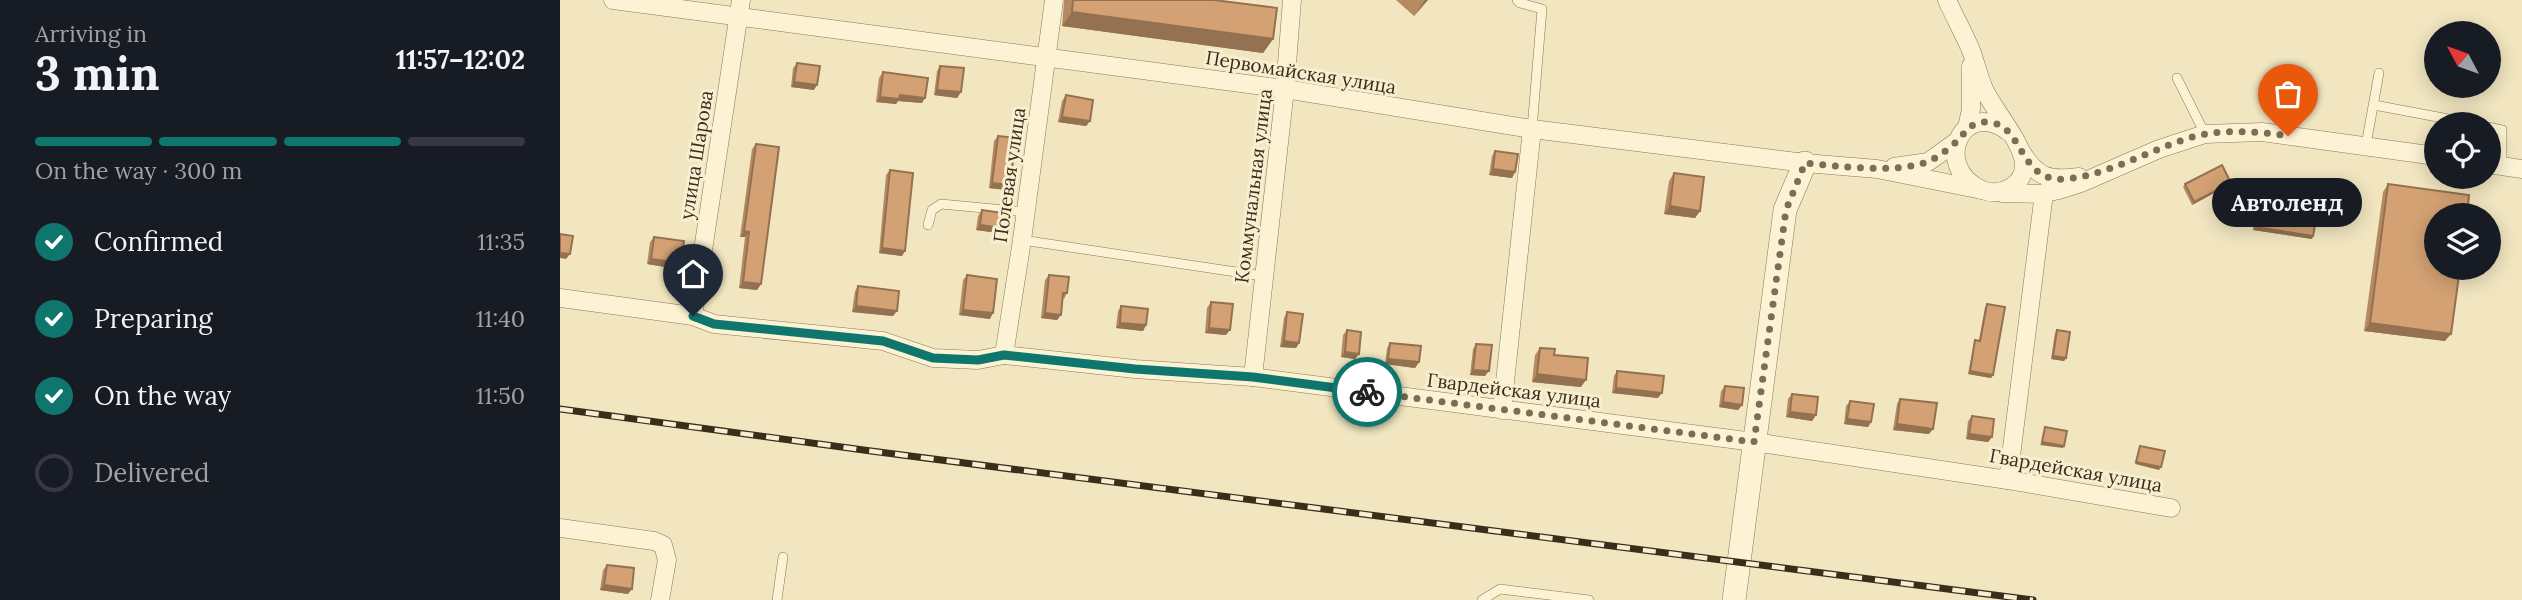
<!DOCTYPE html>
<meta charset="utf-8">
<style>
body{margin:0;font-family:Lora,serif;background:#242831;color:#f1f3f6;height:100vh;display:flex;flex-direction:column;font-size:26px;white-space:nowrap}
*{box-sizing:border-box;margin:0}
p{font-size:23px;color:#9ea1a6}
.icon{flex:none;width:38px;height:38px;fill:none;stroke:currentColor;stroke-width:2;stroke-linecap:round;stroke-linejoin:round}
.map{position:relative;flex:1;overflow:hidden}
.drawer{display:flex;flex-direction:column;background:#171b24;width:560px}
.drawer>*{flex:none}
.needle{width:46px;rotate:311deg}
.buttons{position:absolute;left:1864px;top:21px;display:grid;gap:14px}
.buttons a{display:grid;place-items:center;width:77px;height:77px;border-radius:50%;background:#171b24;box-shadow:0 4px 18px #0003;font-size:35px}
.pin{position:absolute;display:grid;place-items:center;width:60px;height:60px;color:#fff;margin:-72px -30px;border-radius:50% 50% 50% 0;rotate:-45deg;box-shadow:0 0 7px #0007}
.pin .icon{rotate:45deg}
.courier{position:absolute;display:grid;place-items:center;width:70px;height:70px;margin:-35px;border:5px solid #0f766e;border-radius:50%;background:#fff;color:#222;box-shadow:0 2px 9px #0007}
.bubble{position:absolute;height:49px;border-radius:24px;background:#171b24;box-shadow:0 4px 18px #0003;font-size:23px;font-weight:700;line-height:49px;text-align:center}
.summary em{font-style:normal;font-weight:700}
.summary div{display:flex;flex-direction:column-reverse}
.summary{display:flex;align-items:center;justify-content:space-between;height:119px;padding:0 35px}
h1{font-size:46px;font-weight:700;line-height:52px}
.bar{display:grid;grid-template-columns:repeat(4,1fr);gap:10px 7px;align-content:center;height:84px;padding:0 35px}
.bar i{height:9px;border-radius:5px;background:#363941}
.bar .selected{background:#0f766e}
.bar p{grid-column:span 4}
ol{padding:0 35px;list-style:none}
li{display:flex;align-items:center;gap:21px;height:77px}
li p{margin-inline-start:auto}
li .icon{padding:7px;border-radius:50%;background:#0f766e;color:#fff;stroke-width:4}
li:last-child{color:#9ea1a6}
li i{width:38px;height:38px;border:4px solid #363941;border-radius:50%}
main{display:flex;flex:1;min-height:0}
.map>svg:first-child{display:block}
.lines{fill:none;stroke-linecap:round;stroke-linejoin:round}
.service-casing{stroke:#8c7756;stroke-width:10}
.minor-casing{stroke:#8c7756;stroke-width:19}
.tertiary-casing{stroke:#8c7756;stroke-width:24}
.service{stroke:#fcf2d4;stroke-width:9}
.minor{stroke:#fcf2d4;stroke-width:18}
.tertiary{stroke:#fcf2d4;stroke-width:23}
.rail-casing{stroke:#3b2d1c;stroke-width:7}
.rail{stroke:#f8efd0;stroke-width:4.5;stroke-dasharray:13;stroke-linecap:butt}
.wall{fill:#b58a63}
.shaded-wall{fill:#947150}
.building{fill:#d3a173;stroke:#947150;stroke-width:2}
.done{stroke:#7b6e55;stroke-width:7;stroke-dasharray:0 12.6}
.route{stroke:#0f766e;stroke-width:9}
.labels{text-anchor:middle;stroke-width:6;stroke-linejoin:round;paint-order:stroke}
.street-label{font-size:19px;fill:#3b2d1c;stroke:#f8efd0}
</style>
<main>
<section class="drawer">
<div class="summary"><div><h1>3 min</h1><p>Arriving in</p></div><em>11:57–12:02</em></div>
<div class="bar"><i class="selected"></i><i class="selected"></i><i class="selected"></i><i></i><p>On the way · 300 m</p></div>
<ol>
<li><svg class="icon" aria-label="check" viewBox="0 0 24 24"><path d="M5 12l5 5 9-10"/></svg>Confirmed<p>11:35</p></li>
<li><svg class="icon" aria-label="check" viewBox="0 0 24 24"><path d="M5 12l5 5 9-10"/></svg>Preparing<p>11:40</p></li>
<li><svg class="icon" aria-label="check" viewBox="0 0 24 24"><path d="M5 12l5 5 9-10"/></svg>On the way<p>11:50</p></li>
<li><i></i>Delivered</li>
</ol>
</section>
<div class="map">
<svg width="1962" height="600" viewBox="0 0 1962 600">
<rect width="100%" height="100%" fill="#f2e6c0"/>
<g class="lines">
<g class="service-casing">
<g id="service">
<path d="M957 0 960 3 982 9 972 129"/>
<path d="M1617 78 1645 134"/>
<path d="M1814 105 1915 124"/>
<path d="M1928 127 1942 130V166"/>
<path d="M1806 145 1819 73"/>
<path d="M368 225 372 210 381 204 466 212"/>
<path d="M462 240 703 276"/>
<path d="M217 600 223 557"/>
<path d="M922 600 940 589 1029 600"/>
</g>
</g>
<g class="minor-casing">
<g id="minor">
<path d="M53 0 725 89 972 129 1245 163 1317 169 1422 190"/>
<path d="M1387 0C1395 18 1405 35 1412 53 1416 65 1419 77 1424 89 1434 111 1462 141 1464 164 1465 186 1440 197 1422 190 1371 167 1402 96 1449 132"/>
<path d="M1407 128 1411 109V66"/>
<path d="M1461 151C1477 178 1489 181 1519 177"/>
<path d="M1928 164 1962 169"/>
<path d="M1334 167 1368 162 1396 142"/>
<path d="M1442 193 1480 194 1499 190 1521 183 1599 149 1645 134 1702 132 1876 156"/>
<path d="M0 298 133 316 154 324 323 341 373 358 418 360 444 355 575 369 693 377 1194 442 1448 480 1611 508"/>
<path d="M133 316 181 0"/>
<path d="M444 355 462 240 494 0"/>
<path d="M693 377 725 89 732 0"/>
<path d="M942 410 972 129"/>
<path d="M1448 480 1484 193"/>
<path d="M0 528 94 541 103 545 107 560 100 600"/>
</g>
</g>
<g class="tertiary-casing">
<path id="tertiary" d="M1174 600 1225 210 1245 163"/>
</g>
<use href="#service" class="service"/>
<use href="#minor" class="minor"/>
<use href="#tertiary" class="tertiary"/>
<g class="rail-casing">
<path id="rail" d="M0 409 311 451 1473 600"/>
</g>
<use href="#rail" class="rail"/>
</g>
<g class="wall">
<path d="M504 0H654L713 39 703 53 502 26Z"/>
<path d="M836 0H868L854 16Z"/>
<path d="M237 63 254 90 231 87 233 68Z"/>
<path d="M380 66 401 92 397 98 374 95 377 71Z"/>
<path d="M323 72 362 103 338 101 336 104 316 102 319 78Z"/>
<path d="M506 95 530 121 526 126 498 122 502 101Z"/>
<path d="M438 136 450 185 447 190 429 188 434 141Z"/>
<path d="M196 144 201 284 197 290 179 288 185 237H180L192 149Z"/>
<path d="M935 151 955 172 952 178 929 175 932 156Z"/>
<path d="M330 170 342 256 319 253 326 175Z"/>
<path d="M1114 173 1140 211 1135 218 1104 214 1109 181Z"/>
<path d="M1671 183 1669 185 1632 205 1623 187 1625 184Z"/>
<path d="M1828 184 1885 341 1804 331 1823 192Z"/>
<path d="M1701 189 1752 239 1693 230 1699 192Z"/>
<path d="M422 210 448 229 445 234 416 230 418 216Z"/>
<path d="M94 237 121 263 117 269 87 264 90 242Z"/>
<path d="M407 275 430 319 399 315 403 280Z"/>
<path d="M489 275 507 293 504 299 502 298 501 315 497 320 481 318 485 280Z"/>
<path d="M298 286 333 316 292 312 295 291Z"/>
<path d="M651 302 666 335 645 333 647 308Z"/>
<path d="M1427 304 1433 375 1431 378 1408 374 1414 343 1415 340 1419 341 1425 307Z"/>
<path d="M561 306 586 325 583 331 556 328 558 311Z"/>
<path d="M727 312 739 343 736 348 720 347 724 318Z"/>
<path d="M787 330 799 354 795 359 781 357 783 335Z"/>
<path d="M1497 330 1506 358 1504 361 1491 359 1495 333Z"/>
<path d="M830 343 859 362 855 368 825 364 827 348Z"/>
<path d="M916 344 925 376 910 375 913 349Z"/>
<path d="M980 348 994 355 1021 387 972 382 975 355Z"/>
<path d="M1057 371 1098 398 1052 393 1054 376Z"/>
<path d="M1165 386 1182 405 1178 410 1159 407 1161 391Z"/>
<path d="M1232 394 1256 415 1252 421 1226 417 1228 399Z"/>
<path d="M1340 399 1369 434 1333 430 1337 404Z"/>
<path d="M1290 401 1311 422 1308 427 1284 424 1286 406Z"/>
<path d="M1412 416 1432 437 1428 442 1406 439 1408 421Z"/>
<path d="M47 565 68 594 40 590 43 570Z"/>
</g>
<g class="shaded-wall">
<path d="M865 0H868L854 16Z"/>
<path d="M512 12 713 39 703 53 502 26Z"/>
<path d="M234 82 257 85 254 90 231 87Z"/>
<path d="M377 90 401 92 397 98 374 95Z"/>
<path d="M340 95 365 98 362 103 338 101 336 104 316 102 320 97Z"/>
<path d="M502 117 530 121 526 126 498 122Z"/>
<path d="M933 169 955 172 952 178 929 175Z"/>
<path d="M432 183 450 185 447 190 429 188Z"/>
<path d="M1671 183 1669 185 1632 205 1634 202Z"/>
<path d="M1110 206 1140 211 1135 218 1104 214Z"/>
<path d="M420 225 448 229 445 234 416 230Z"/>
<path d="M1695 227 1753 236 1752 239 1693 230Z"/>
<path d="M184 231 189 232 185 237H180Z"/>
<path d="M322 248 345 251 342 256 319 253Z"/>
<path d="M0 253 10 254 6 259 0 258Z"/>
<path d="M91 259 121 263 117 269 87 264Z"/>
<path d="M183 282 201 284 197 290 179 288Z"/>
<path d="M296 306 337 311 333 316 292 312Z"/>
<path d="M403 310 433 313 430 319 399 315Z"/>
<path d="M485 313 501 315 497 320 481 318Z"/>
<path d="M560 323 586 325 583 331 556 328Z"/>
<path d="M1810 323 1891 334 1885 341 1804 331Z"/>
<path d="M649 328 670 330 666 335 645 333Z"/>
<path d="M724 341 739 343 736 348 720 347Z"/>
<path d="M785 352 799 354 795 359 781 357Z"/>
<path d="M1493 356 1506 358 1504 361 1491 359Z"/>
<path d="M828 359 859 362 855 368 825 364Z"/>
<path d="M913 370 929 371 925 376 910 375Z"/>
<path d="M1410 371 1433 375 1431 378 1408 374Z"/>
<path d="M977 374 1026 380 1021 387 972 382Z"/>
<path d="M1056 388 1102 393 1098 398 1052 393Z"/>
<path d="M1163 402 1182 405 1178 410 1159 407Z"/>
<path d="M1230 412 1256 415 1252 421 1226 417Z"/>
<path d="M1287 419 1311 422 1308 427 1284 424Z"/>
<path d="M1337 424 1373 429 1369 434 1333 430Z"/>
<path d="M1409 434 1432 437 1428 442 1406 439Z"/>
<path d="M1482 442 1504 446 1503 448 1480 445Z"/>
<path d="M1576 462 1601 467 1599 470 1575 464Z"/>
<path d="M44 585 72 589 68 594 40 590Z"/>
</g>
<g class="building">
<path d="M513 0H654L717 8 713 39 512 12Z"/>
<path d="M237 63 260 66 257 85 234 82Z"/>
<path d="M380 66 404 68 401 92 377 90Z"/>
<path d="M323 72 368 78 365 98 340 95 339 99 320 97Z"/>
<path d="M506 95 533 100 530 121 502 117Z"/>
<path d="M438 136 456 138 450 185 432 183Z"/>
<path d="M196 144 219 147 201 284 183 282 189 232 184 231Z"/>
<path d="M935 151 958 154 955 172 933 169Z"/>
<path d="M1662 165 1671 183 1634 202 1625 184Z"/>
<path d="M330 170 353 173 345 251 322 248Z"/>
<path d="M1114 173 1144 177 1140 211 1110 206Z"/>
<path d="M1828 184 1909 195 1907 215H1876V268H1900L1891 334 1810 323Z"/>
<path d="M1701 189 1760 199 1753 236 1695 227Z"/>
<path d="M422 210 450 214 448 229 420 225Z"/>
<path d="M0 234 13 236 10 254 0 253Z"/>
<path d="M94 237 124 241 121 263 91 259Z"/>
<path d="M407 275 437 279 433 313 403 310Z"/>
<path d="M489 275 509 277 507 293H503L501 315 485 313Z"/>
<path d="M298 286 339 291 337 311 296 306Z"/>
<path d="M651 302 673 304 670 330 649 328Z"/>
<path d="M1427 304 1445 307 1433 375 1410 371 1415 340 1420 341Z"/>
<path d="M561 306 588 309 586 325 560 323Z"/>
<path d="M727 312 743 314 739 343 724 341Z"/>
<path d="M787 330 801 332 799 354 785 352Z"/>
<path d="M1497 330 1510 332 1506 358 1493 356Z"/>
<path d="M830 343 861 346 859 362 828 359Z"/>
<path d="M916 344 932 345 929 371 913 370Z"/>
<path d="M980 348 995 349 994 355 1028 358 1026 380 977 374Z"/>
<path d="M1057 371 1104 376 1102 393 1056 388Z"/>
<path d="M1165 386 1184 388 1182 405 1163 402Z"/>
<path d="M1232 394 1258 397 1256 415 1230 412Z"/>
<path d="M1340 399 1377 403 1373 429 1337 424Z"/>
<path d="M1290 401 1314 404 1311 422 1287 419Z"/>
<path d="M1412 416 1434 419 1432 437 1409 434Z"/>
<path d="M1485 427 1507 431 1504 446 1482 442Z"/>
<path d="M1580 446 1605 451 1601 467 1576 462Z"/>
<path d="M47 565 74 568 72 589 44 585Z"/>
</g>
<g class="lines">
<path class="done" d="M807 392 1194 442 1226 210 1245 163C1281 166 1332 174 1367 162 1376 159 1390 148 1397 141 1407 131 1410 122 1426 122 1465 122 1457 184 1507 179 1548 174 1584 153 1623 140 1656 128 1694 131 1728 136"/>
<path class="route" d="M133 316 154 324 323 341 373 358 418 360 444 355 575 369 693 377 807 392"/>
</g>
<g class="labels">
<g class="street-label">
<text transform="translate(741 72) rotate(9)" y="7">Первомайская улица</text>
<text transform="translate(136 155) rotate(-81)" y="7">улица Шарова</text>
<text transform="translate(449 175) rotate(-82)" y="7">Полевая улица</text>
<text transform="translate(693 186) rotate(-83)" y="7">Коммунальная улица</text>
<text transform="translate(954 390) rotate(7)" y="7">Гвардейская улица</text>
<text transform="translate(1516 470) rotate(10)" y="7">Гвардейская улица</text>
</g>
</g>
</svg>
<div class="buttons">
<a><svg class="needle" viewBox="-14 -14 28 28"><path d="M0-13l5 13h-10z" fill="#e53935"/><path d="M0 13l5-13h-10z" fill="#9ea1a6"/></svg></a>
<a><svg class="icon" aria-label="locate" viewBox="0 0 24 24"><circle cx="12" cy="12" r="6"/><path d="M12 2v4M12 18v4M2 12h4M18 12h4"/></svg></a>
<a><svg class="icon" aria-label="layers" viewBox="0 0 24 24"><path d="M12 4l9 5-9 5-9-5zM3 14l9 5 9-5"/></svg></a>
</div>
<div class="pin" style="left:1728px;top:136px;background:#ea580c"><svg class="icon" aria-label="bag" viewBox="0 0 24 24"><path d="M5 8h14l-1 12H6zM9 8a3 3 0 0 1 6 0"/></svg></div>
<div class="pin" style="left:133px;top:316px;background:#1f2937"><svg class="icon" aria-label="home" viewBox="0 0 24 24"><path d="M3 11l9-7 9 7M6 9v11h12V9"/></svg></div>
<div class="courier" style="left:807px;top:392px"><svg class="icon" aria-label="bike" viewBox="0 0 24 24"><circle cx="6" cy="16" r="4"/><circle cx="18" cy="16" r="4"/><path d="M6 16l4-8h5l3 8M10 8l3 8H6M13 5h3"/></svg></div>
<div class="bubble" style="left:1652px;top:178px;width:150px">Автоленд</div>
</div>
</main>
